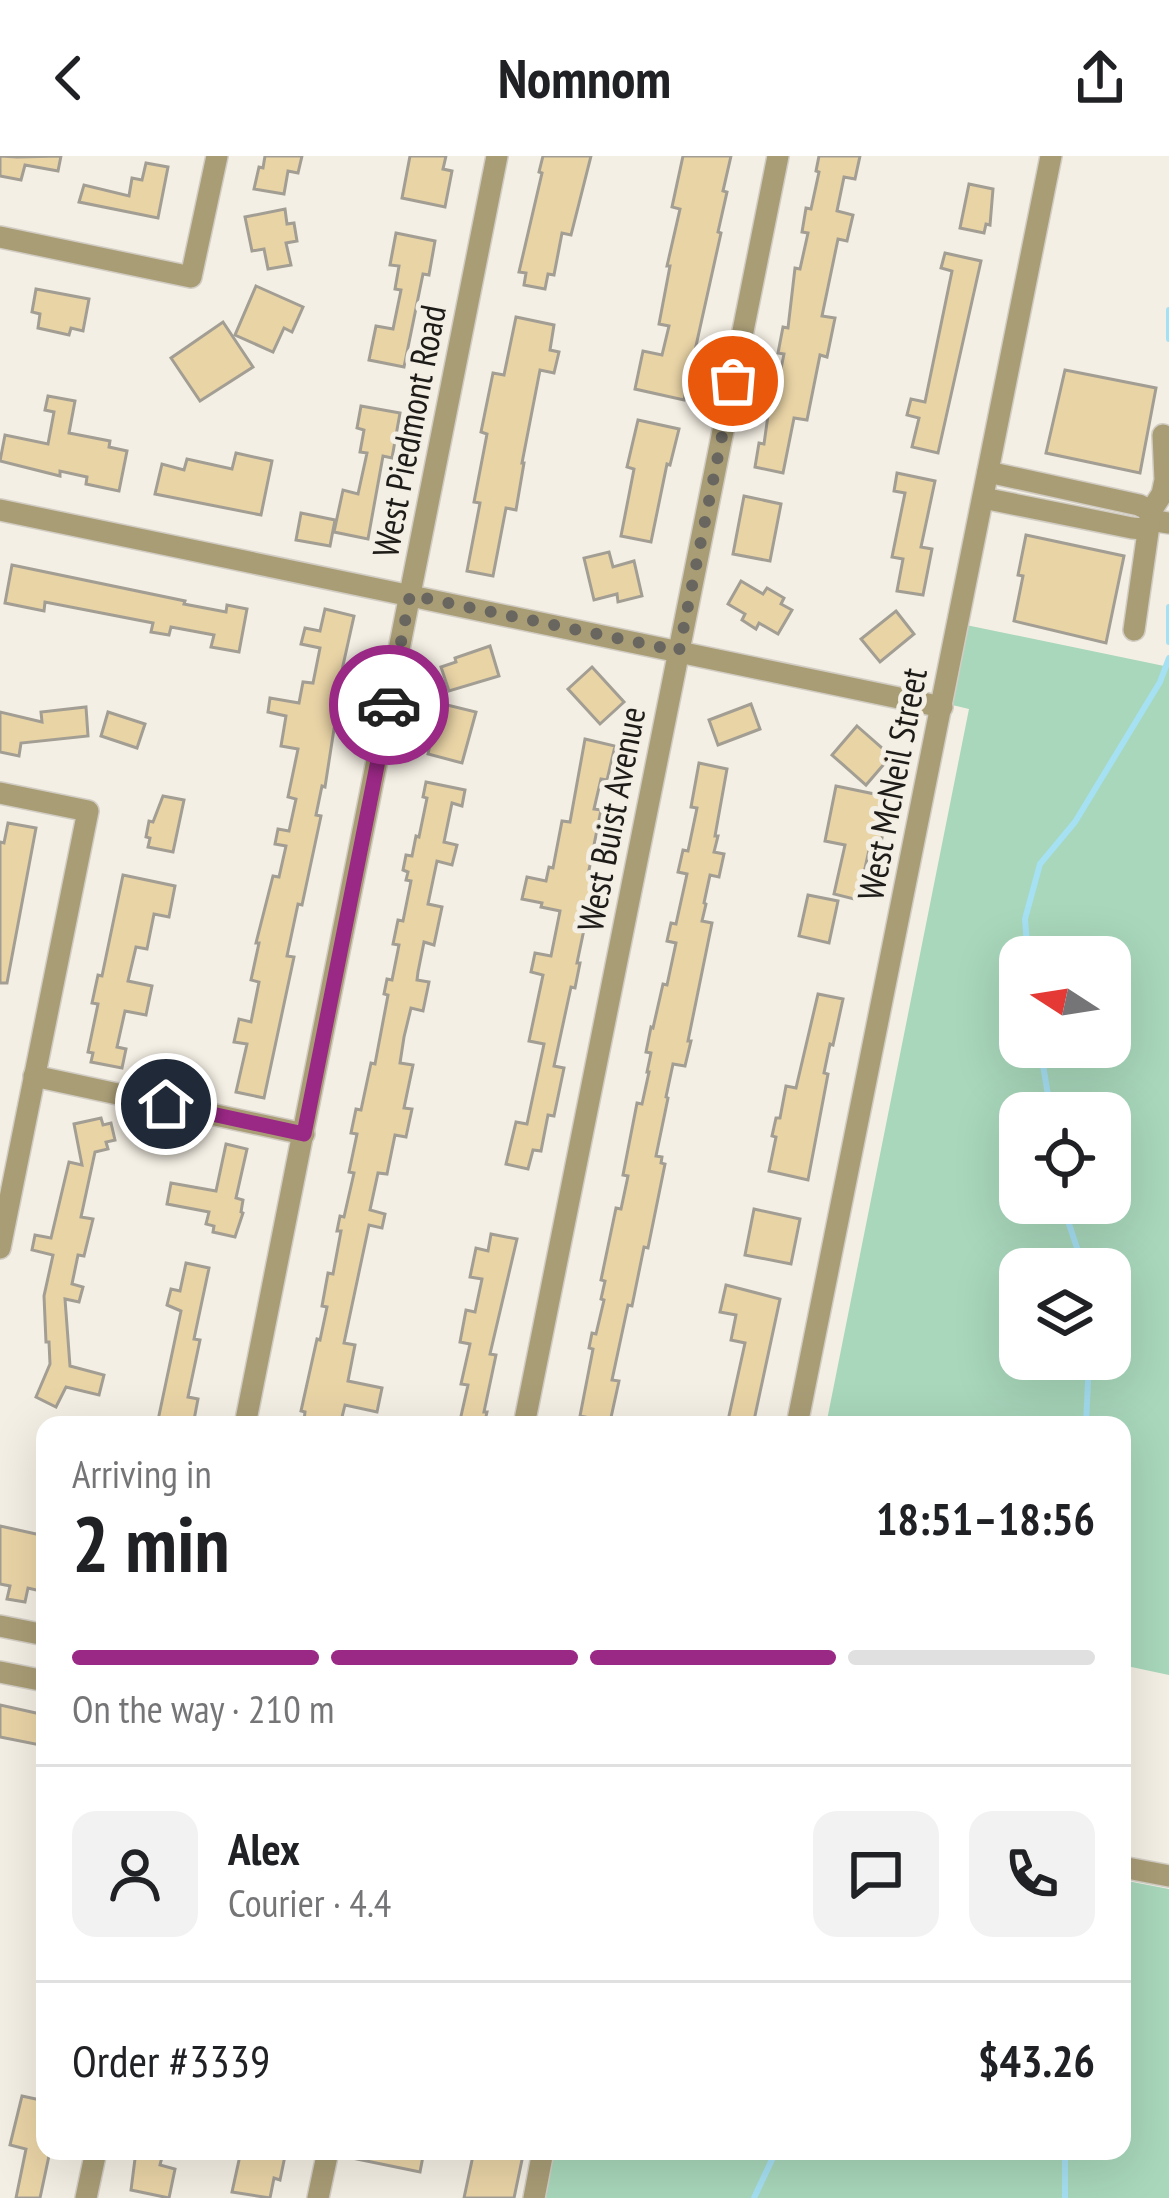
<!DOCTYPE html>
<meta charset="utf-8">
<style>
body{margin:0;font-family:"PT Sans Narrow",sans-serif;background:#f2f2f2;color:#202124;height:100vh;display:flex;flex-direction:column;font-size:45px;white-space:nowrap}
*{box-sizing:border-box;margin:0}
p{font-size:39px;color:#757577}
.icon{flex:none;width:66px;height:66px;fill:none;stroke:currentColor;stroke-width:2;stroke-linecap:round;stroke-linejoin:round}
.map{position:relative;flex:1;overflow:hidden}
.side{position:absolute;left:36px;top:1260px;width:1095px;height:744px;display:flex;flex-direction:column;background:#fff;border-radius:24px;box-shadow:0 12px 48px #0002}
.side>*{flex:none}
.needle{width:78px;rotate:282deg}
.controls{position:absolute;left:999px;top:780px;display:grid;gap:24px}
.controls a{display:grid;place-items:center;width:132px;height:132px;border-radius:24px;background:#fff;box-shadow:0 12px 48px #0002;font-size:60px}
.pin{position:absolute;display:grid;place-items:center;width:102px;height:102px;color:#fff;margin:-51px;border:6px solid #fff;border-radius:50%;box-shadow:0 3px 12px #0007}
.courier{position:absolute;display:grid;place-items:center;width:120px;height:120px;margin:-60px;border:9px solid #9a2885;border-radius:50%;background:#fff;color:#222;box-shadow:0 3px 15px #0007}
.head em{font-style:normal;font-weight:600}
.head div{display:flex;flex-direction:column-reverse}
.head{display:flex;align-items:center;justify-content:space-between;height:204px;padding:0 36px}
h1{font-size:78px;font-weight:600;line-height:90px}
.bar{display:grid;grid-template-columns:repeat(4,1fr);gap:18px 12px;align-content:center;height:144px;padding:0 36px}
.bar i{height:15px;border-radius:9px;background:#e0e0e0}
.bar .selected{background:#9a2885}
.bar p{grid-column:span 4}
.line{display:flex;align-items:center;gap:30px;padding:0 36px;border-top:3px solid #e0e0e0}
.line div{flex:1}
.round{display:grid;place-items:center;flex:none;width:126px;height:126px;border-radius:24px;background:#f2f2f2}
header{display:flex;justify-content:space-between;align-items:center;height:156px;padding:0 36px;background:#fff;font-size:54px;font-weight:600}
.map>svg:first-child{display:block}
.green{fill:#a8d7bb;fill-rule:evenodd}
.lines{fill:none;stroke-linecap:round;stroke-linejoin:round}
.stream{stroke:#a6e0f3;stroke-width:6}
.building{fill:#e9d4a6;stroke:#a39e94;stroke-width:3}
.minor-casing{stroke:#d2cdc4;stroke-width:24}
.minor{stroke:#a99d76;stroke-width:21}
.done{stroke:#696660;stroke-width:12;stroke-dasharray:0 21.6}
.route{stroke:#9a2885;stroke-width:15}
.labels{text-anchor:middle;stroke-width:10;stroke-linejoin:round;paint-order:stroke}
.street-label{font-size:36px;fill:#1e1c19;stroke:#f4efe4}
</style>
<header><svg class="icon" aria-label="back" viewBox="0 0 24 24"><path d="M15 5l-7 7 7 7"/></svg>Nomnom<svg class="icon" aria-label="share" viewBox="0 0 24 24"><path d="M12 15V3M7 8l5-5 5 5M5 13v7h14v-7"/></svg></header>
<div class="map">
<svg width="1169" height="2042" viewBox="0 0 1169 2042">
<rect width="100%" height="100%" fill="#f4efe4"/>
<g class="green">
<path d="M966 469 1169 511V1519L1122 1509V1269H826L969 553 948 548ZM1020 801H1110V891H1020ZM1020 957H1110V1047H1020ZM1020 1113H1110V1203H1020Z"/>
<path d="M1122 1724 1169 1733V2042H538L548 1995H1122Z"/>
</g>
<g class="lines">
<g class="stream">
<path d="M1169 154V183"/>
<path d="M1169 451V486"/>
<path d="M1028 801 1025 763 1040 708 1075 666 1160 526 1169 502"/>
<path d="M1040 891 1051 957"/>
<path d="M1066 1047 1069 1068 1084 1113"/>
<path d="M1086 1269 1089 1203"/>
<path d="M1065 1995V2042"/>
<path d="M754 2042 776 1995"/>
</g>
</g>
<g class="building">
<path d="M0 0 17 1 61 0 58 15 25 9 21 24 0 20Z"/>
<path d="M265 0H302L298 17 288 15 284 38 254 33 259 11 263 12Z"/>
<path d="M410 0H446L443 13 452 15 445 51 402 42Z"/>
<path d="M543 0H591L571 79 562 77 554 119 548 118 545 133 524 129 526 117 519 116 542 17 539 16Z"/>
<path d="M683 0H731L723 35 727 36 718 76 721 77 684 244 635 233 643 195 662 199 669 170 659 168 670 110H667L680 53 672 51Z"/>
<path d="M819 0H860L855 23 844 21 837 55 853 59 847 85 838 83 822 160 835 162 827 201 820 199 807 264 794 262 783 317 755 311 759 287 764 288 772 231 777 232 784 198 778 197 783 171 788 172 795 112 800 113 808 77 802 76 806 52 811 53 819 16 816 15Z"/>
<path d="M146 7 168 11 158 62 79 46 84 29 129 40 132 22 142 24Z"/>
<path d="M969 28 993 33 990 69 986 68 984 77 960 72Z"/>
<path d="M285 53 287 68 294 67 297 85 286 87 291 109 268 113 264 93 252 95 245 61Z"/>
<path d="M396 77 435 85 429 119 423 118 404 211 369 204 376 170 393 173 401 134 395 133 399 110 390 109Z"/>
<path d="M945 97 981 105 938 297 912 291 919 262 907 259 911 243 925 246 952 115 941 112Z"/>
<path d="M256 130 303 151 292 176 284 172 273 196 235 179Z"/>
<path d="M36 133 89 143 83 175 71 172 69 179 38 172 40 158 32 156Z"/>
<path d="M516 161 554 169 550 194 559 196 554 217 540 214 522 307H524L516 354 506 352 493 420 467 415 480 347 474 346 487 278 481 276 493 217 504 219Z"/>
<path d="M223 166 253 211 200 245 171 202Z"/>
<path d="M1065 214 1156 232 1140 317 1046 297Z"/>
<path d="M48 240 75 245 69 277 110 285 109 291 127 295 119 335 86 328 87 321 60 315V320L0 305 5 279 48 288 54 256 45 254Z"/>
<path d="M361 250 400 257 392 302 383 300 368 383 334 376 343 334 358 338 367 297 360 296 364 274 357 272Z"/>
<path d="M638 264 679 273 670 309 667 308 651 386 621 380 634 313 627 311Z"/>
<path d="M236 297 272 305 261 359 155 338 162 308 184 314 187 303 232 313Z"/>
<path d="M897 317 935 325 921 391 932 393 923 439 897 435 903 403 892 401 905 337 894 335Z"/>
<path d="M744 340 781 348 770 405 733 398Z"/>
<path d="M301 357 335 364 330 390 296 384Z"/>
<path d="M1026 379 1124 400 1106 487 1014 465 1023 420 1018 419Z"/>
<path d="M609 396 613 411 634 405 642 440 618 446 617 438 594 444 584 402Z"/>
<path d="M12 409 185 445 184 448 226 456 227 449 247 453 239 496 211 491 214 479 171 471 169 479 151 476 153 467 45 446 44 455 5 447Z"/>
<path d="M741 425 763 438 767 432 784 442 781 448 792 454 778 478 759 467 756 473 742 464 745 458 728 448Z"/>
<path d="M325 453 354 460 342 514H346L342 534 351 535 345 575 334 573 325 631 322 630 316 659 321 660 302 749 298 748 287 800 294 801 264 942 236 936 247 888 234 886 239 863 251 866 259 826 251 824 259 787H256L273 720 279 721 286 690 275 688 278 673 289 675 296 643 288 641 298 593 281 590 286 560 268 556 270 542 299 547 303 526 313 527 320 492 301 488 305 472 320 475Z"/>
<path d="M896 455 914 478 880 506 861 483Z"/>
<path d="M490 490 499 520 449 535 441 511 456 506 455 502Z"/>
<path d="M592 511 624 546 600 568 568 533Z"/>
<path d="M439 547 476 556 462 607 428 598Z"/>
<path d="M751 548 760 573 718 589 709 564Z"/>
<path d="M86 551 88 580 21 587 19 600 0 596V556L42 566 41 556Z"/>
<path d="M108 556 145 568 137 592 101 580Z"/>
<path d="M857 570 891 600 866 629 832 599Z"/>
<path d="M585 583 615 590 607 624 601 623 594 653 601 654 588 719 595 721 577 807H580L575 832 571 831 554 910 564 912 554 960 548 959 541 995 533 994 528 1013 506 1008 516 966 527 968 544 888 529 885 543 819 531 816 535 797 551 800 560 755 541 751 542 747 522 743 527 721 546 725 549 711 553 712 562 665 570 666Z"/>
<path d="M699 607 727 613 715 680H718L714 696 724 698 719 721 710 719 704 747 706 748 702 765 712 767 688 885H691L685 910 673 908 666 941 668 942 656 1000 662 1001 661 1007 665 1008 648 1092 644 1091 632 1150 628 1149 612 1224 619 1225 610 1266 580 1260 593 1193 589 1192 592 1177 596 1178 604 1144 601 1143 605 1125 601 1124 616 1052 621 1053 628 1020 623 1019 637 947 642 948 649 916H647L651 897 646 896 651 871 653 872 663 828 667 829 676 787 667 785 671 767 676 768 687 718 678 716 683 694 688 695 697 652 691 651Z"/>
<path d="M426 626 465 634 462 650 452 647 444 686 457 689 452 709 437 705 428 748 442 751 434 789 424 786 418 816 417 824 429 826 423 855 411 852 404 881 400 907 413 909 404 952 412 953 406 981 395 979 387 1018 378 1017 370 1054 385 1058 382 1072 369 1069 344 1187 355 1189 348 1225 382 1232 377 1256 345 1249 340 1269H323L304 1265 305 1256 301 1255 317 1183 320 1184 327 1151 322 1150 328 1117 333 1118 341 1075H337L340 1060 344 1061 354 1017 349 1016 357 978 351 977 356 953 361 954 371 907 375 908 388 839 384 838 387 823 392 824 399 789 393 788 398 764 403 765 411 725 406 724 408 716 403 714 406 699 412 700 416 680 419 681 427 642 423 641Z"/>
<path d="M836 630 884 640 882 649 888 651 881 687 877 686 875 695 869 694 858 744 834 738 845 689 825 685Z"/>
<path d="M163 640 184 644 173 696 148 691 150 682 146 681 149 665 153 666Z"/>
<path d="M8 667 36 672 7 827H0V686L4 687Z"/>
<path d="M123 719 175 730 169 761 154 758 147 793 136 791 128 825 152 830 146 859 125 855 117 891 126 893 122 912 91 906 93 897 88 896 98 848 92 847 98 819 102 820Z"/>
<path d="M808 739 838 745 829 787 799 780Z"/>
<path d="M818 838 843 843 833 889 830 888 824 917 828 918 808 1024 769 1015 776 981 772 980 776 962H780L786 930 796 932Z"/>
<path d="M101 962 103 969 111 967 115 984 106 986 108 993 95 996 81 1061 93 1063 84 1100 78 1099 72 1128 83 1131 79 1146 65 1143 70 1210 104 1219 99 1239 66 1231 56 1251 36 1241 50 1208 49 1186H46L44 1140 53 1099 32 1094 35 1079 51 1082 69 1006 82 1009 74 968Z"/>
<path d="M226 988 247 993 236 1042 243 1044 241 1056 243 1057 235 1081 213 1076 214 1070 206 1068 209 1056 167 1048 171 1027 216 1035Z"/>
<path d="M754 1053 800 1063 791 1108 745 1099Z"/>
<path d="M491 1078 517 1083 490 1198 496 1199 484 1256H487L484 1269H459L468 1229 461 1228 470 1188 460 1186 466 1154 475 1156 482 1123 470 1121 476 1092 488 1095Z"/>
<path d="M186 1107 209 1112 194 1183 200 1184 188 1241 198 1243 193 1269H157L181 1155 167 1149 171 1133 180 1135Z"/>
<path d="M726 1129 780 1143 753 1269H727L745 1187 731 1184 736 1159 720 1156Z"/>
<path d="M0 1370 45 1380V1436L28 1432 25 1446 7 1443 10 1430 0 1428Z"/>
<path d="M0 1549 45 1559V1590L0 1581Z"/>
<path d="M22 1940 45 1945V1995H50L40 2042H16L26 1993 10 1989Z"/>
<path d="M136 1995 163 1997 160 2009 175 2013 169 2042 131 2034Z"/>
<path d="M241 1995H286L280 2024 274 2022 270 2042 232 2036Z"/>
<path d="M352 1995H424L420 2016 352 2002Z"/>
<path d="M474 1995H520V1999H523L514 2042H464Z"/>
</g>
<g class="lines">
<g class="minor-casing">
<g id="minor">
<path d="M0 81 191 121 217 0"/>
<path d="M988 316 1139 349 1151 355 1156 365 1169 367"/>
<path d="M983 342 1132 372 1143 373 1155 365"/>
<path d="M0 354 942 551"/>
<path d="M1134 474 1151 355 1162 338 1165 324 1163 279"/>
<path d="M0 637 88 655 0 1092"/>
<path d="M34 920 304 978"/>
<path d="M245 1269 497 0"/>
<path d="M524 1269 778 0"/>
<path d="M797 1269 1051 0"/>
<path d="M0 1470 45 1479"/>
<path d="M0 1516 45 1525"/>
<path d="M1122 1711 1169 1720"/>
<path d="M86 2042 96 1995"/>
<path d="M318 2042 328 1995"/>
<path d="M534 2042 543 1995"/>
</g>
</g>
<use href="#minor" class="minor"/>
</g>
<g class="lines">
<path class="done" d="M389 549 410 439 679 495 733 225"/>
<path class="route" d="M166 948 304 978 389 549"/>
</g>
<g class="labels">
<g class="street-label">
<text transform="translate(409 275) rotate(-79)" y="13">West Piedmont Road</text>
<text transform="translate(892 628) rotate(-79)" y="13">West McNeil Street</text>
<text transform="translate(611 663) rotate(-79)" y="13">West Buist Avenue</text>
</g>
</g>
</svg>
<div class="controls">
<a><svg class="needle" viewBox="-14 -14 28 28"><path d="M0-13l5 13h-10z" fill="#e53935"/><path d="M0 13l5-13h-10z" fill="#757577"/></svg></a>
<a><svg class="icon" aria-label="locate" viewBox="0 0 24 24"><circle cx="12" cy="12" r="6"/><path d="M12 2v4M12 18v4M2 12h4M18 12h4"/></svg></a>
<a><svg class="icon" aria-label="layers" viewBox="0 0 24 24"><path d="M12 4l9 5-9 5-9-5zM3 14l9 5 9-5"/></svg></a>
</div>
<div class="pin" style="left:733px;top:225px;background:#ea580c"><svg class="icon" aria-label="bag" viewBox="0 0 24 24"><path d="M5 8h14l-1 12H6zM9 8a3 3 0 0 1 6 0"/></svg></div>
<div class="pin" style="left:166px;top:948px;background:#1f2937"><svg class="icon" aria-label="home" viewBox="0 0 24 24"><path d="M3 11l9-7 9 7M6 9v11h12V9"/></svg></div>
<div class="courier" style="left:389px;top:549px"><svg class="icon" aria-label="car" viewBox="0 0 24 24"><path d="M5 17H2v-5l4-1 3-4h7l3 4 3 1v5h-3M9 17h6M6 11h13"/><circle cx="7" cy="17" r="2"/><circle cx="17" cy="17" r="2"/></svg></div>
<section class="side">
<div class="head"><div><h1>2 min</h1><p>Arriving in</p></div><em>18:51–18:56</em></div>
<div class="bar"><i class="selected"></i><i class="selected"></i><i class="selected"></i><i></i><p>On the way · 210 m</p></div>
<div class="line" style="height:216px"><a class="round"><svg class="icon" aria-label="person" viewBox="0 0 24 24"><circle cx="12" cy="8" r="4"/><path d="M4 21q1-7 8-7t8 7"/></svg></a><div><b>Alex</b><p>Courier · 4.4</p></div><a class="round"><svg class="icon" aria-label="chat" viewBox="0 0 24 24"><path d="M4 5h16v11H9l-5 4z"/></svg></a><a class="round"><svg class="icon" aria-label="phone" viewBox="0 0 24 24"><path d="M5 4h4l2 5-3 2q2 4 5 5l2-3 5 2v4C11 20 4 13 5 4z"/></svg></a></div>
<div class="line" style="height:156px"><div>Order #3339</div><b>$43.26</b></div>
</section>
</div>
